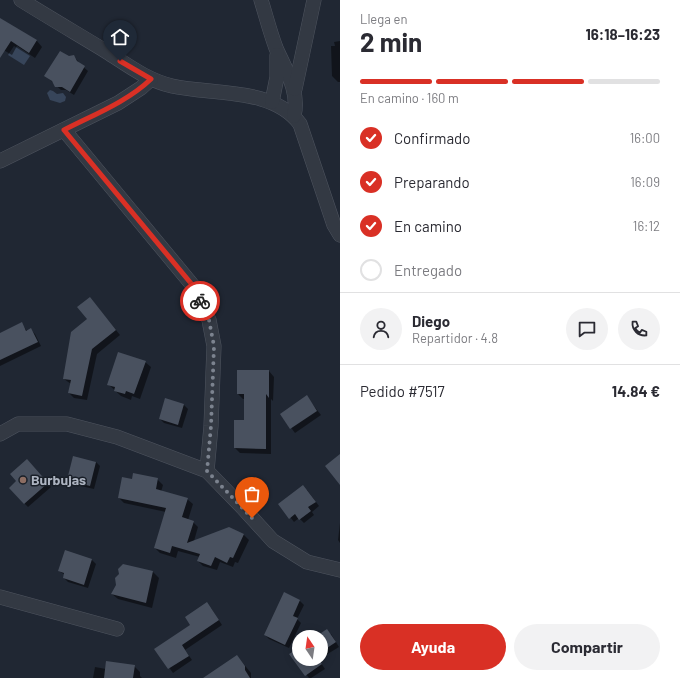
<!DOCTYPE html>
<html lang="es">
<meta charset="utf-8">
<style>
body{margin:0;font-family:Barlow,sans-serif;background:#f2f2f3;color:#2b2b33;height:100vh;display:flex;flex-direction:column;font-size:15px;white-space:nowrap}
*{box-sizing:border-box;margin:0}
p{font-size:13px;color:#7c7c81}
.icon{flex:none;width:22px;height:22px;fill:none;stroke:currentColor;stroke-width:2;stroke-linecap:round;stroke-linejoin:round}
.map{position:relative;flex:1;overflow:hidden}
.drawer{display:flex;flex-direction:column;background:#fff;width:340px}
.drawer>*{flex:none}
.needle{width:26px;rotate:347deg}
.controls{position:absolute;left:292px;top:630px;display:grid;gap:8px}
.controls a{display:grid;place-items:center;width:36px;height:36px;border-radius:50%;background:#fff;box-shadow:0 2px 10px #0003;font-size:20px}
.pin{position:absolute;display:grid;place-items:center;width:34px;height:34px;color:#fff;margin:-41px -17px;border-radius:50% 50% 50% 0;rotate:-45deg;box-shadow:0 0 4px #0007}
.pin .icon{rotate:45deg}
.courier{position:absolute;display:grid;place-items:center;width:40px;height:40px;margin:-20px;border:3px solid #d93025;border-radius:50%;background:#fff;color:#222;box-shadow:0 1px 5px #0007}
.overview em{font-style:normal;font-weight:700}
.overview div{display:flex;flex-direction:column-reverse}
.overview{display:flex;align-items:center;justify-content:space-between;height:68px;padding:0 20px}
h1{font-size:26px;font-weight:700;line-height:30px}
.bar{display:grid;grid-template-columns:repeat(4,1fr);gap:6px 4px;align-content:center;height:48px;padding:0 20px}
.bar i{height:5px;border-radius:3px;background:#e1e1e2}
.bar .current{background:#d93025}
.bar p{grid-column:span 4}
.line{display:flex;align-items:center;gap:10px;padding:0 20px;border-top:1px solid #e1e1e2}
.line div{flex:1}
.round{display:grid;place-items:center;flex:none;width:42px;height:42px;border-radius:21px;background:#f2f2f3}
ol{padding:0 20px;list-style:none}
li{display:flex;align-items:center;gap:12px;height:44px}
li p{margin-inline-start:auto}
li .icon{padding:4px;border-radius:50%;background:#d93025;color:#fff;stroke-width:4}
li:last-child{color:#7c7c81}
li i{width:22px;height:22px;border:2px solid #e1e1e2;border-radius:50%}
.cta{display:flex;gap:8px;margin-top:auto;padding:8px 20px}
.cta a{flex:1;height:46px;border-radius:24px;background:#d93025;color:#fff;font-size:16px;font-weight:700;line-height:46px;text-align:center}
.cta a+a{background:#f2f2f3;color:#2b2b33}
main{display:flex;flex:1;min-height:0}
.map>svg:first-child{display:block}
.water{fill:#37455a}
.shadow{fill:#0007}
.building{fill:#49515f}
.lines{fill:none;stroke-linecap:round;stroke-linejoin:round}
.street-casing{stroke:#4e545f;stroke-width:15}
.street{stroke:#333943;stroke-width:14}
.done{stroke:#7c838f;stroke-width:4;stroke-dasharray:0 7.2}
.route{stroke:#d93025;stroke-width:5}
.education-dot{fill:#8d6e63;stroke:#191f28;stroke-width:1.5}
.labels{text-anchor:middle;stroke-width:3;stroke-linejoin:round;paint-order:stroke}
.poi-label{font-size:14px;font-weight:bold;fill:#adb4c1;stroke:#191f28;text-anchor:start}
</style>
<main>
<div class="map">
<svg width="340" height="678" viewBox="0 0 340 678">
<rect width="100%" height="100%" fill="#202733"/>
<g class="water">
<path d="M14 46 30 56 24 65 8 55Z"/>
<path d="M50 90 53 91 57 94 63 93 66 97 65 101 60 103 50 100 47 93Z"/>
</g>
<g class="shadow">
<path d="M0 19 37 41 42 47 35 58 17 46 12 55 0 48Z"/>
<path d="M340 41V82H338L332 76 331 46H335L334 42Z"/>
<path d="M74 56 80 64 88 71 74 95 66 90H61L46 76Z"/>
<path d="M90 298 120 335 97 354 87 400 74 398 69 393 71 384 64 379 88 319Z"/>
<path d="M21 323 27 331 31 330 35 334 41 346 0 366V334Z"/>
<path d="M145 362 151 367 140 399 132 396 131 400 121 396 108 384Z"/>
<path d="M269 371 274 377 273 401 271 399V454L240 453 235 448 245 421V399H243L238 394Z"/>
<path d="M310 401 321 415 295 433 281 414Z"/>
<path d="M184 405 188 409 182 428 164 423 160 419Z"/>
<path d="M96 462 100 466 94 489 72 484 68 480Z"/>
<path d="M30 465 51 487 28 507 24 503Z"/>
<path d="M157 479 163 485 161 492 187 499 193 504 188 520 193 522 198 527 194 541 243 534 249 540 238 563 235 562 233 567 220 562 217 570 203 566 198 561 200 557 178 551 176 558 160 553 155 548 166 512 124 503 119 498 133 481Z"/>
<path d="M307 490 319 506 312 512 314 515 304 523 299 518 294 522 280 504Z"/>
<path d="M340 523V543L338 540Z"/>
<path d="M92 560 96 564 88 588 68 582 64 578 65 575 59 571Z"/>
<path d="M153 572 159 578 152 608 118 599 112 594Z"/>
<path d="M284 594 300 601 304 605 297 619 301 623 289 648 269 639 265 635Z"/>
<path d="M211 608 222 625 185 650 192 660 173 673 156 649 191 625Z"/>
<path d="M331 634 339 647 321 658V637H317Z"/>
<path d="M299 649V659H320L319 660 325 669 311 678H309L291 654Z"/>
<path d="M237 656 251 673V678H205Z"/>
<path d="M134 666 140 672V676L142 678H93L95 667 106 669Z"/>
</g>
<g class="building">
<path d="M0 18 37 40 29 53 11 41 0 58Z"/>
<path d="M60 51 69 56 74 55 77 61 85 66 70 92 62 87H55L52 81 44 76Z"/>
<path d="M90 297 116 330 92 349 82 396 68 393 71 380 63 379 71 332 87 319 77 307Z"/>
<path d="M22 322 26 331 31 328 38 342 0 360V333Z"/>
<path d="M118 352 146 361 134 394 126 391 125 394 114 391 115 387 107 385Z"/>
<path d="M237 370H269V398L266 394V449L234 448V420H244V394H237Z"/>
<path d="M307 395 317 411 290 429 280 414Z"/>
<path d="M165 398 184 404 178 425 159 419Z"/>
<path d="M340 454V485L325 466Z"/>
<path d="M73 456 96 462 90 486 67 480Z"/>
<path d="M27 459 48 483 24 504 9 488 16 481 10 474Z"/>
<path d="M133 473 158 478 156 489 188 498 182 517 194 521 187 543 229 527 244 534 233 558 230 557 227 563 215 557 211 566 197 561 200 554 172 546 170 553 154 548 166 508 118 498 122 477 132 479Z"/>
<path d="M303 485 316 502 308 507 311 511 299 520 295 514 289 519 278 504Z"/>
<path d="M65 550 92 559 84 585 63 578 64 573 58 571Z"/>
<path d="M123 564 153 571 146 603 111 594 116 585 115 578 119 574 118 569Z"/>
<path d="M284 592 300 600 293 616 298 618 285 645 264 635Z"/>
<path d="M207 602 219 620 182 645 189 656 168 669 154 649 190 625 185 617Z"/>
<path d="M327 629 336 642 321 652V637H315Z"/>
<path d="M299 648V659H318L322 664 305 676 289 654Z"/>
<path d="M237 655 245 666V670L250 678H203Z"/>
<path d="M106 661 135 665 133 678H104Z"/>
</g>
<g class="lines">
<g class="street-casing">
<g id="street">
<path d="M21 0C50 18 79 35 107 52 129 66 147 80 172 86 212 95 273 87 300 124L334 225 340 235"/>
<path d="M261 0C266 16 270 32 276 48 285 69 300 91 294 116"/>
<path d="M295 89 314 0"/>
<path d="M272 102 277 77V55"/>
<path d="M64 130 194 287 209 320 214 346 211 426 207 471"/>
<path d="M0 161 118 103 141 88 151 79"/>
<path d="M0 434 18 424H67L117 437 207 471 241 506 273 541 307 562 340 570"/>
<path d="M0 597 117 629"/>
</g>
</g>
<use href="#street" class="street"/>
</g>
<g class="lines">
<path class="done" d="M200 301 209 320 214 346 211 426 207 471 252 518"/>
<path class="route" d="M120 61 151 79C127 102 93 115 64 130L194 287 200 301"/>
</g>
<circle class="education-dot" cx="23" cy="480" r="4"/>
<g class="labels">
<g class="poi-label">
<text x="31" y="485">Burbujas</text>
</g>
</g>
</svg>
<div class="controls">
<a><svg class="needle" viewBox="-14 -14 28 28"><path d="M0-13l5 13h-10z" fill="#e53935"/><path d="M0 13l5-13h-10z" fill="#7c7c81"/></svg></a>
</div>
<div class="pin" style="left:252px;top:518px;background:#ea580c"><svg class="icon" aria-label="bag" viewBox="0 0 24 24"><path d="M5 8h14l-1 12H6zM9 8a3 3 0 0 1 6 0"/></svg></div>
<div class="pin" style="left:120px;top:61px;background:#1f2937"><svg class="icon" aria-label="home" viewBox="0 0 24 24"><path d="M3 11l9-7 9 7M6 9v11h12V9"/></svg></div>
<div class="courier" style="left:200px;top:301px"><svg class="icon" aria-label="bike" viewBox="0 0 24 24"><circle cx="6" cy="16" r="4"/><circle cx="18" cy="16" r="4"/><path d="M6 16l4-8h5l3 8M10 8l3 8H6M13 5h3"/></svg></div>
</div>
<section class="drawer">
<div class="overview"><div><h1>2 min</h1><p>Llega en</p></div><em>16:18–16:23</em></div>
<div class="bar"><i class="current"></i><i class="current"></i><i class="current"></i><i></i><p>En camino · 160 m</p></div>
<ol>
<li><svg class="icon" aria-label="check" viewBox="0 0 24 24"><path d="M5 12l5 5 9-10"/></svg>Confirmado<p>16:00</p></li>
<li><svg class="icon" aria-label="check" viewBox="0 0 24 24"><path d="M5 12l5 5 9-10"/></svg>Preparando<p>16:09</p></li>
<li><svg class="icon" aria-label="check" viewBox="0 0 24 24"><path d="M5 12l5 5 9-10"/></svg>En camino<p>16:12</p></li>
<li><i></i>Entregado</li>
</ol>
<div class="line" style="height:72px"><a class="round"><svg class="icon" aria-label="person" viewBox="0 0 24 24"><circle cx="12" cy="8" r="4"/><path d="M4 21q1-7 8-7t8 7"/></svg></a><div><b>Diego</b><p>Repartidor · 4.8</p></div><a class="round"><svg class="icon" aria-label="chat" viewBox="0 0 24 24"><path d="M4 5h16v11H9l-5 4z"/></svg></a><a class="round"><svg class="icon" aria-label="phone" viewBox="0 0 24 24"><path d="M5 4h4l2 5-3 2q2 4 5 5l2-3 5 2v4C11 20 4 13 5 4z"/></svg></a></div>
<div class="line" style="height:52px"><div>Pedido #7517</div><b>14.84 €</b></div>
<div class="cta"><a>Ayuda</a><a>Compartir</a></div>
</section>
</main>
